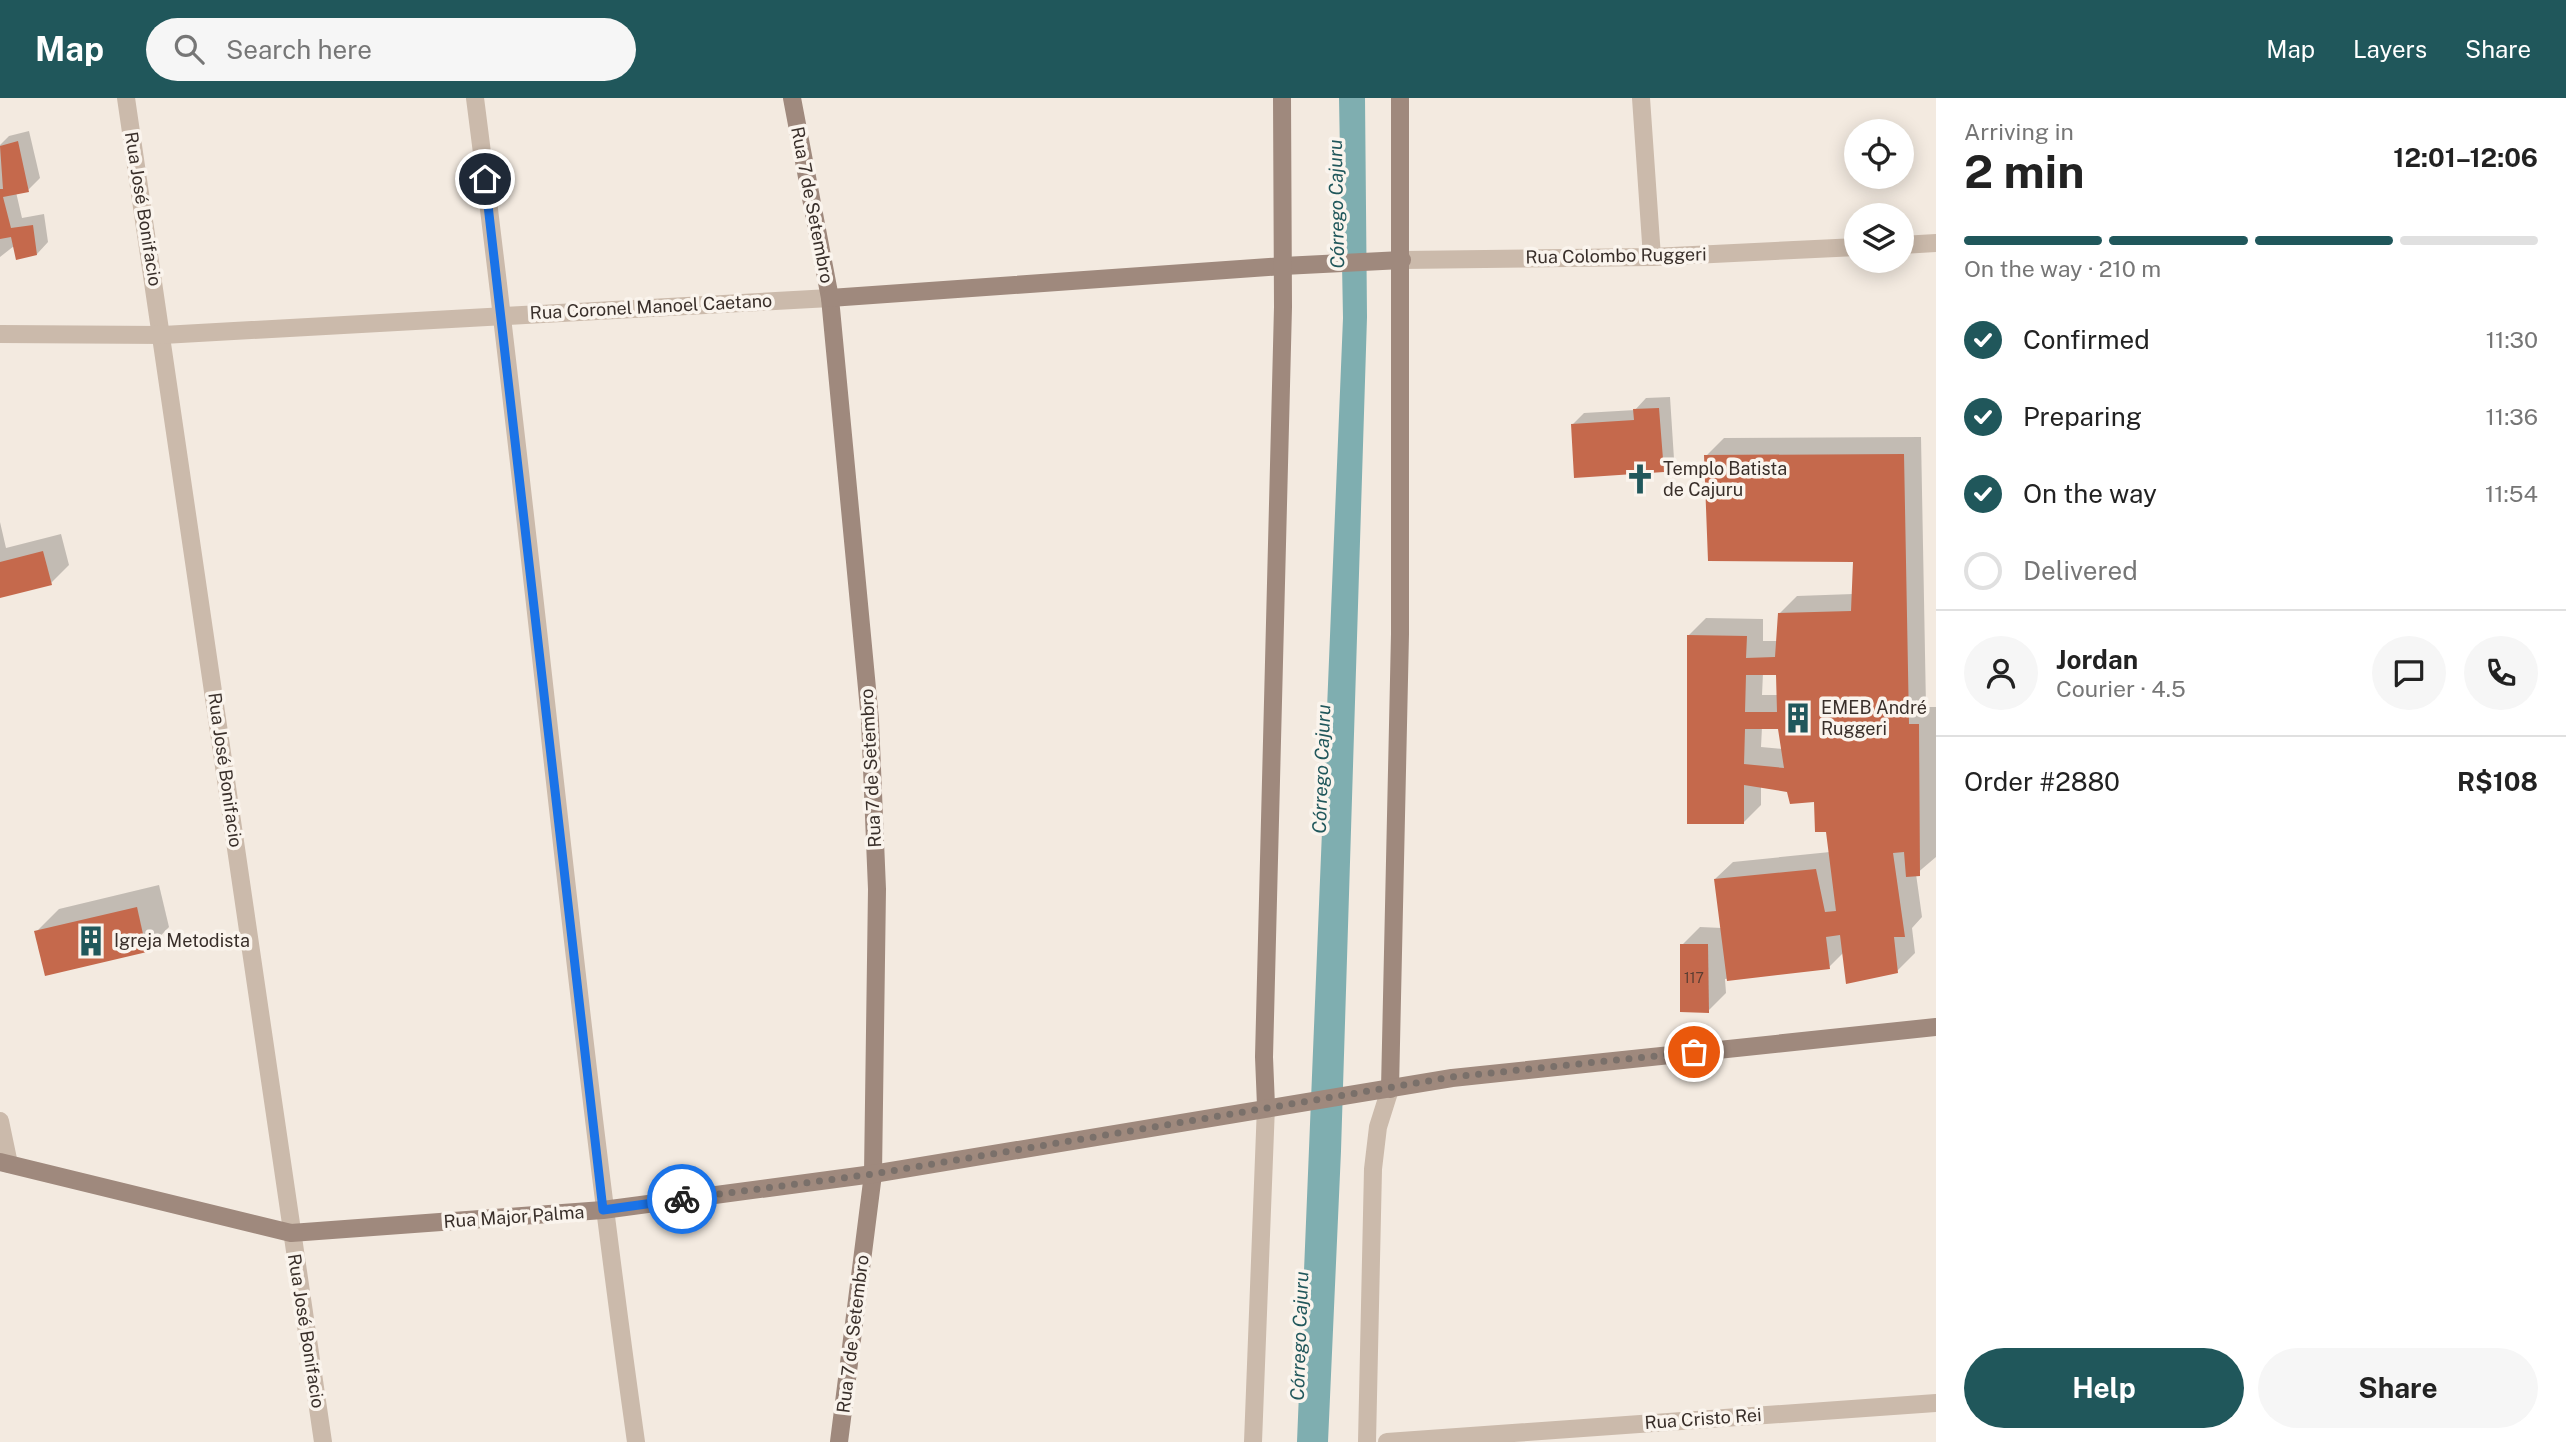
<!DOCTYPE html>
<meta charset="utf-8">
<style>
body{margin:0;font-family:"Public Sans",sans-serif;background:#f6f6f6;color:#222;height:100vh;display:flex;flex-direction:column;font-size:26px;white-space:nowrap}
*{box-sizing:border-box;margin:0}
p{font-size:23px;color:#767676}
.icon{flex:none;width:38px;height:38px;fill:none;stroke:currentColor;stroke-width:2;stroke-linecap:round;stroke-linejoin:round}
.map{position:relative;flex:1;overflow:hidden}
.details{display:flex;flex-direction:column;background:#fff;width:630px}
.details>*{flex:none}
.fabs{position:absolute;left:1844px;top:21px;display:grid;gap:14px}
.fabs a{display:grid;place-items:center;width:70px;height:70px;border-radius:50%;background:#fff;box-shadow:0 4px 18px #0003;font-size:35px}
.pin{position:absolute;display:grid;place-items:center;width:60px;height:60px;color:#fff;margin:-30px;border:4px solid #fff;border-radius:50%;box-shadow:0 2px 7px #0007}
.courier{position:absolute;display:grid;place-items:center;width:70px;height:70px;margin:-35px;border:5px solid #1a73e8;border-radius:50%;background:#fff;color:#222;box-shadow:0 2px 9px #0007}
.summary em{font-style:normal;font-weight:700}
.summary div{display:flex;flex-direction:column-reverse}
.summary{display:flex;align-items:center;justify-content:space-between;height:119px;padding:0 28px}
h1{font-size:46px;font-weight:700;line-height:52px}
.bar{display:grid;grid-template-columns:repeat(4,1fr);gap:10px 7px;align-content:center;height:84px;padding:0 28px}
.bar i{height:9px;border-radius:5px;background:#e0e0e0}
.bar .current{background:#20575b}
.bar p{grid-column:span 4}
.line{display:flex;align-items:center;gap:18px;padding:0 28px;border-top:2px solid #e0e0e0}
.line div{flex:1}
.round{display:grid;place-items:center;flex:none;width:74px;height:74px;border-radius:37px;background:#f6f6f6}
ol{padding:0 28px;list-style:none}
li{display:flex;align-items:center;gap:21px;height:77px}
li p{margin-inline-start:auto}
li .icon{padding:7px;border-radius:50%;background:#20575b;color:#fff;stroke-width:4}
li:last-child{color:#767676}
li i{width:38px;height:38px;border:4px solid #e0e0e0;border-radius:50%}
.action{display:flex;gap:14px;margin-top:auto;padding:14px 28px}
.action a{flex:1;height:80px;border-radius:42px;background:#20575b;color:#fff;font-size:28px;font-weight:700;line-height:80px;text-align:center}
.action a+a{background:#f6f6f6;color:#222}
header{display:flex;align-items:center;gap:42px;box-sizing:border-box;height:98px;padding:0 35px;background:#20575b;color:#fff}
header strong{font-size:33px}
nav{display:flex;gap:38px;margin-inline-start:auto;font-size:24px}
.search{width:490px;height:63px;background:#f6f6f6;display:flex;align-items:center;gap:18px;box-sizing:border-box;padding:0 24px;border-radius:38px;color:#767676;font-size:26px}
main{display:flex;flex:1;min-height:0}
.map>svg:first-child{display:block}
.water{fill:#7faeb0}
.shadow{fill:#0003;fill-rule:evenodd}
.building{fill:#c5694c;fill-rule:evenodd}
.lines{fill:none;stroke-linecap:round;stroke-linejoin:round}
.street{stroke:#cbbaab;stroke-width:18}
.secondary{stroke:#9f897d;stroke-width:18}
.done{stroke:#7a706a;stroke-width:7;stroke-dasharray:0 12.6}
.route{stroke:#1a73e8;stroke-width:9}
.labels{text-anchor:middle;stroke-width:7;stroke-linejoin:round;paint-order:stroke}
.number-label{font-size:14px;fill:#5c3e32}
.street-label{font-size:18px;fill:#392f2a;stroke:#faf4ed}
.poi-label{font-size:18px;fill:#392f2a;stroke:#faf4ed;text-anchor:start}
.water-label{font-size:19px;font-style:italic;fill:#20575b;stroke:#faf4ed}
</style>
<header>
<strong>Map</strong>
<div class="search"><svg class="icon" aria-label="search" viewBox="0 0 24 24"><circle cx="10" cy="10" r="6"/><path d="M15 15l6 6"/></svg>Search here</div>
<nav><a>Map</a><a>Layers</a><a>Share</a></nav>
</header>
<main>
<div class="map">
<svg width="1936" height="1344" viewBox="0 0 1936 1344">
<rect width="100%" height="100%" fill="#f3eae0"/>
<path class="water" d="M1339 0H1365L1367 219 1341 1053 1328 1344H1297L1343 220Z"/>
<g class="shadow">
<path d="M29 33 40 80 28 92 16 94 22 120 44 116 48 144 37 156 14 148 0 159V47L9 38Z"/>
<path d="M1670 299 1674 361 1663 372 1572 327 1584 315 1635 312 1646 300Z"/>
<path d="M1921 339 1926 609H1936V759L1916 776 1922 819 1912 830 1915 855 1897 873 1844 854 1829 869 1725 881 1726 895 1708 913 1682 847 1700 829 1722 830 1715 781 1733 764 1830 754 1827 732 1815 702 1788 693 1761 688V707L1744 724 1688 538 1706 520 1763 521V543H1778L1779 516 1797 498 1853 496 1854 462 1706 358 1724 340ZM1763 575H1777L1778 597H1762ZM1762 629H1780L1783 651 1761 649Z"/>
<path d="M0 424 6 450 61 436 69 467 51 485 0 498Z"/>
<path d="M159 787 169 829 147 852 46 876 36 834 59 811Z"/>
</g>
<g class="building">
<path d="M18 43 29 94 3 99 11 130 33 127 37 157 16 162 11 139 0 141V91H3L0 48Z"/>
<path d="M1659 310 1664 374 1574 380 1571 326 1634 322 1633 311Z"/>
<path d="M1904 356 1909 626H1919L1920 778 1906 779 1904 754 1893 755 1905 839H1894L1898 875 1846 886 1840 837 1826 839 1830 871 1727 883 1714 781 1816 771 1825 814 1836 813 1826 734H1815L1814 704 1790 706 1787 694 1744 687V726H1687V537L1747 538 1746 560 1775 559 1778 515 1851 513 1853 464 1708 463 1704 357ZM1746 577H1776L1777 614H1745ZM1745 631H1778L1784 670 1744 666Z"/>
<path d="M43 453 52 487 0 500V464Z"/>
<path d="M137 809 147 854 45 878 34 833Z"/>
<path d="M1680 846H1708L1709 915 1680 914Z"/>
</g>
<g class="lines">
<g class="street">
<path d="M126 0 323 1344"/>
<path d="M475 0C533 447 573 897 636 1344"/>
<path d="M1641 0 1652 159"/>
<path d="M1902 147 1936 145"/>
<path d="M1402 162 1652 159 1857 149"/>
<path d="M0 236 163 237 830 200"/>
<path d="M0 1023 9 1066"/>
<path d="M1253 1344 1266 1008"/>
<path d="M1367 1344 1373 1071 1378 1029 1390 991"/>
<path d="M1387 1344 1936 1305"/>
</g>
<g class="secondary">
<path d="M792 0 830 200 870 622 877 791 873 1076 839 1344"/>
<path d="M830 200 1283 168 1402 162"/>
<path d="M1390 991 1400 536V0"/>
<path d="M1266 1008 1264 959 1283 209 1282 0"/>
<path d="M0 1064 291 1135 603 1112 873 1076 1452 980 1936 929"/>
</g>
</g>
<g class="lines">
<path class="done" d="M682 1101 873 1076 1452 979 1694 954"/>
<path class="route" d="M485 81 603 1112 682 1101"/>
</g>
<defs>
<g id="church-bare" transform="scale(2.415)"><path d="M-1.2-6h2.4v3.5h3.3v2.4h-3.3V6h-2.4V-.1h-3.3v-2.4h3.3Z" fill="#20575b" stroke="#faf4ed" stroke-width="2.5" paint-order="stroke"/></g>
<g id="building-bare" transform="scale(2.415)"><path d="M-4-6H4V6H1V3H-1V6H-4ZM-2.5-4.3h1.7v1.8h-1.7ZM.8-4.3h1.7v1.8H.8ZM-2.5-1h1.7V.8h-1.7ZM.8-1h1.7V.8H.8Z" fill="#20575b" stroke="#faf4ed" stroke-width="2.5" paint-order="stroke"/></g>
</defs>
<g fill-rule="evenodd">
<use href="#church-bare" x="1640" y="381"/>
<use href="#building-bare" x="1798" y="620"/>
<use href="#building-bare" x="91" y="843"/>
</g>
<g class="labels">
<g class="number-label">
<text x="1694" y="885">117</text>
</g>
<g class="street-label">
<text transform="translate(812 107) rotate(79)" y="6">Rua 7 de Setembro</text>
<text transform="translate(143 111) rotate(81)" y="6">Rua José Bonifacio</text>
<text transform="translate(1616 158) rotate(-1)" y="6">Rua Colombo Ruggeri</text>
<text transform="translate(651 209) rotate(-3)" y="6">Rua Coronel Manoel Caetano</text>
<text transform="translate(871 670) rotate(-93)" y="6">Rua 7 de Setembro</text>
<text transform="translate(225 672) rotate(82)" y="6">Rua José Bonifacio</text>
<text transform="translate(514 1119) rotate(-4)" y="6">Rua Major Palma</text>
<text transform="translate(306 1233) rotate(81)" y="6">Rua José Bonifacio</text>
<text transform="translate(853 1236) rotate(-83)" y="6">Rua 7 de Setembro</text>
<text transform="translate(1703 1321) rotate(-4)" y="6">Rua Cristo Rei</text>
</g>
<g class="poi-label">
<text x="1663" y="377">Templo Batista<tspan x="1663" dy="21">de Cajuru</tspan></text>
<text x="1821" y="616">EMEB André<tspan x="1821" dy="21">Ruggeri</tspan></text>
<text x="114" y="849">Igreja Metodista</text>
</g>
<g class="water-label">
<text transform="translate(1336 106) rotate(-91)" y="7">Córrego Cajuru</text>
<text transform="translate(1321 671) rotate(-88)" y="7">Córrego Cajuru</text>
<text transform="translate(1299 1238) rotate(-88)" y="7">Córrego Cajuru</text>
</g>
</g>
</svg>
<div class="fabs">
<a><svg class="icon" aria-label="locate" viewBox="0 0 24 24"><circle cx="12" cy="12" r="6"/><path d="M12 2v4M12 18v4M2 12h4M18 12h4"/></svg></a>
<a><svg class="icon" aria-label="layers" viewBox="0 0 24 24"><path d="M12 4l9 5-9 5-9-5zM3 14l9 5 9-5"/></svg></a>
</div>
<div class="pin" style="left:1694px;top:954px;background:#ea580c"><svg class="icon" aria-label="bag" viewBox="0 0 24 24"><path d="M5 8h14l-1 12H6zM9 8a3 3 0 0 1 6 0"/></svg></div>
<div class="pin" style="left:485px;top:81px;background:#1f2937"><svg class="icon" aria-label="home" viewBox="0 0 24 24"><path d="M3 11l9-7 9 7M6 9v11h12V9"/></svg></div>
<div class="courier" style="left:682px;top:1101px"><svg class="icon" aria-label="bike" viewBox="0 0 24 24"><circle cx="6" cy="16" r="4"/><circle cx="18" cy="16" r="4"/><path d="M6 16l4-8h5l3 8M10 8l3 8H6M13 5h3"/></svg></div>
</div>
<section class="details">
<div class="summary"><div><h1>2 min</h1><p>Arriving in</p></div><em>12:01–12:06</em></div>
<div class="bar"><i class="current"></i><i class="current"></i><i class="current"></i><i></i><p>On the way · 210 m</p></div>
<ol>
<li><svg class="icon" aria-label="check" viewBox="0 0 24 24"><path d="M5 12l5 5 9-10"/></svg>Confirmed<p>11:30</p></li>
<li><svg class="icon" aria-label="check" viewBox="0 0 24 24"><path d="M5 12l5 5 9-10"/></svg>Preparing<p>11:36</p></li>
<li><svg class="icon" aria-label="check" viewBox="0 0 24 24"><path d="M5 12l5 5 9-10"/></svg>On the way<p>11:54</p></li>
<li><i></i>Delivered</li>
</ol>
<div class="line" style="height:126px"><a class="round"><svg class="icon" aria-label="person" viewBox="0 0 24 24"><circle cx="12" cy="8" r="4"/><path d="M4 21q1-7 8-7t8 7"/></svg></a><div><b>Jordan</b><p>Courier · 4.5</p></div><a class="round"><svg class="icon" aria-label="chat" viewBox="0 0 24 24"><path d="M4 5h16v11H9l-5 4z"/></svg></a><a class="round"><svg class="icon" aria-label="phone" viewBox="0 0 24 24"><path d="M5 4h4l2 5-3 2q2 4 5 5l2-3 5 2v4C11 20 4 13 5 4z"/></svg></a></div>
<div class="line" style="height:91px"><div>Order #2880</div><b>R$108</b></div>
<div class="action"><a>Help</a><a>Share</a></div>
</section>
</main>
